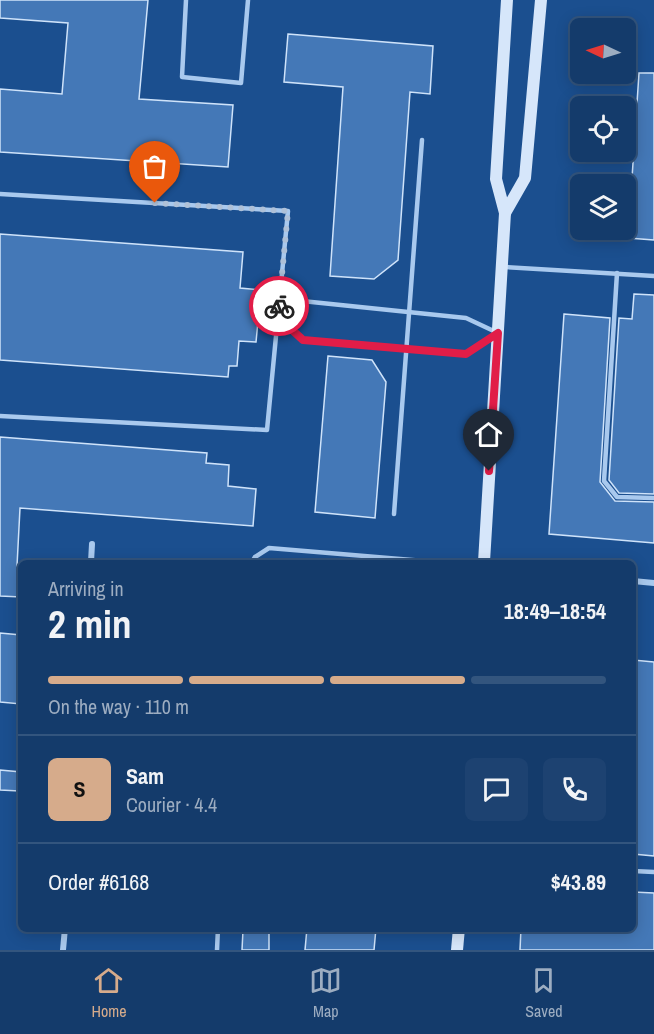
<!DOCTYPE html>
<meta charset="utf-8">
<style>
body{margin:0;font-family:"Archivo Narrow",sans-serif;background:#1d4271;color:#f1f3f6;height:100vh;display:flex;flex-direction:column;font-size:22px;white-space:nowrap}
*{box-sizing:border-box;margin:0}
p{font-size:20px;color:#9dadc1}
.icon{flex:none;width:33px;height:33px;fill:none;stroke:currentColor;stroke-width:2;stroke-linecap:round;stroke-linejoin:round}
.map{position:relative;flex:1;overflow:hidden}
.details{position:absolute;left:18px;top:560px;width:618px;height:372px;display:flex;flex-direction:column;background:#143b6b;border-radius:9px;box-shadow:0 3px 15px #0003,0 0 0 2px #33557e}
.details>*{flex:none}
.needle{width:39px;rotate:274deg}
.tools{position:absolute;left:570px;top:18px;display:grid;gap:12px}
.tools a{display:grid;place-items:center;width:66px;height:66px;border-radius:9px;background:#143b6b;box-shadow:0 3px 15px #0003,0 0 0 2px #33557e;font-size:30px}
.pin{position:absolute;display:grid;place-items:center;width:51px;height:51px;color:#fff;margin:-62px -26px;border-radius:50% 50% 50% 0;rotate:-45deg;box-shadow:0 0 6px #0007}
.pin .icon{rotate:45deg}
.courier{position:absolute;display:grid;place-items:center;width:60px;height:60px;margin:-30px;border:4px solid #e11d48;border-radius:50%;background:#fff;color:#222;box-shadow:0 2px 8px #0007}
.headline em{font-style:normal;font-weight:800}
.headline div{display:flex;flex-direction:column-reverse}
.headline{display:flex;align-items:center;justify-content:space-between;height:102px;padding:0 30px}
h1{font-size:39px;font-weight:800;line-height:45px}
.bar{display:grid;grid-template-columns:repeat(4,1fr);gap:9px 6px;align-content:center;height:72px;padding:0 30px}
.bar i{height:8px;border-radius:4px;background:#33557e}
.bar .active{background:#d6ab8b}
.bar p{grid-column:span 4}
.line{display:flex;align-items:center;gap:15px;padding:0 30px;border-top:2px solid #33557e}
.line div{flex:1}
.round{display:grid;place-items:center;flex:none;width:63px;height:63px;border-radius:9px;background:#1d4271}
.menu{display:flex;justify-content:space-around;align-items:center;height:84px;border-top:2px solid #33557e;background:#143b6b;font-size:16px;color:#9dadc1}
.menu a{display:grid;justify-items:center;gap:3px}
.menu .active{color:#d6ab8b}
.map>svg:first-child{display:block}
.building{fill:#4478b7;stroke:#cfe3fa;stroke-width:1.5}
.lines{fill:none;stroke-linecap:round;stroke-linejoin:round}
.lane{stroke:#a9c9ee;stroke-width:4.5}
.street{stroke:#a9c9ee;stroke-width:6}
.secondary{stroke:#d6e6fa;stroke-width:12}
.done{stroke:#afc1d8;stroke-width:6;stroke-dasharray:0 10.8}
.route{stroke:#e11d48;stroke-width:8}
</style>
<div class="map">
<svg width="654" height="950" viewBox="0 0 654 950">
<rect width="100%" height="100%" fill="#1b4f8f"/>
<g class="building">
<path d="M0 0H148L139 99 233 105 228 167 0 152V89L62 94 68 23 0 18Z"/>
<path d="M288 34 433 46 430 94 410 92 398 260 374 279 330 276 343 87 284 82Z"/>
<path d="M639 73H654V240L628 238Z"/>
<path d="M0 234 243 252 240 288 261 290 256 342 239 341 237 366H229L228 377 0 360Z"/>
<path d="M634 294 654 295V494L619 493 609 480 619 318 632 319Z"/>
<path d="M564 314 610 318 600 482 615 501 654 502V543L549 534Z"/>
<path d="M328 356 372 360 386 382 375 518 315 512Z"/>
<path d="M0 437 207 453 206 463 229 465 228 486 256 489 253 526 20 508 17 566H21V597L0 596Z"/>
<path d="M0 633 21 635V704L0 702Z"/>
<path d="M633 660 654 662V856L633 854Z"/>
<path d="M0 770 21 772 19 791 0 790Z"/>
<path d="M633 892 654 893V950H520L521 928H633Z"/>
<path d="M307 928H376L374 950H305Z"/>
<path d="M243 930 269 931V950H242Z"/>
</g>
<g class="lines">
<g class="lane">
<path d="M186 0 182 77 241 83 248 0"/>
<path d="M0 194 288 211 267 430 0 416"/>
<path d="M504 267 654 276"/>
<path d="M617 273 604 481 617 497 654 498"/>
<path d="M302 301 466 318 498 333 467 354 303 341 278 317Z"/>
<path d="M394 514 422 140"/>
<path d="M252 562 255 557 269 548 436 562"/>
<path d="M633 871 654 872"/>
<path d="M217 950 218 928"/>
</g>
<g class="street">
<path d="M91 562 92 544"/>
<path d="M633 581 654 583"/>
<path d="M63 950 65 928"/>
</g>
<g class="secondary">
<path d="M505 213 525 178 541 0"/>
<path d="M484 562 505 213 496 179 507 0"/>
<path d="M457 950 459 928"/>
</g>
</g>
<g class="lines">
<path class="done" d="M155 203 288 211 279 306"/>
<path class="route" d="M279 306 278 317 303 340 466 354 498 333 489 471"/>
</g>
</svg>
<div class="tools">
<a><svg class="needle" viewBox="-14 -14 28 28"><path d="M0-13l5 13h-10z" fill="#e53935"/><path d="M0 13l5-13h-10z" fill="#9dadc1"/></svg></a>
<a><svg class="icon" aria-label="locate" viewBox="0 0 24 24"><circle cx="12" cy="12" r="6"/><path d="M12 2v4M12 18v4M2 12h4M18 12h4"/></svg></a>
<a><svg class="icon" aria-label="layers" viewBox="0 0 24 24"><path d="M12 4l9 5-9 5-9-5zM3 14l9 5 9-5"/></svg></a>
</div>
<div class="pin" style="left:155px;top:203px;background:#ea580c"><svg class="icon" aria-label="bag" viewBox="0 0 24 24"><path d="M5 8h14l-1 12H6zM9 8a3 3 0 0 1 6 0"/></svg></div>
<div class="pin" style="left:489px;top:471px;background:#1f2937"><svg class="icon" aria-label="home" viewBox="0 0 24 24"><path d="M3 11l9-7 9 7M6 9v11h12V9"/></svg></div>
<div class="courier" style="left:279px;top:306px"><svg class="icon" aria-label="bike" viewBox="0 0 24 24"><circle cx="6" cy="16" r="4"/><circle cx="18" cy="16" r="4"/><path d="M6 16l4-8h5l3 8M10 8l3 8H6M13 5h3"/></svg></div>
<section class="details">
<div class="headline"><div><h1>2 min</h1><p>Arriving in</p></div><em>18:49–18:54</em></div>
<div class="bar"><i class="active"></i><i class="active"></i><i class="active"></i><i></i><p>On the way · 110 m</p></div>
<div class="line" style="height:108px"><b class="round" style="background:#d6ab8b;color:#111">S</b><div><b>Sam</b><p>Courier · 4.4</p></div><a class="round"><svg class="icon" aria-label="chat" viewBox="0 0 24 24"><path d="M4 5h16v11H9l-5 4z"/></svg></a><a class="round"><svg class="icon" aria-label="phone" viewBox="0 0 24 24"><path d="M5 4h4l2 5-3 2q2 4 5 5l2-3 5 2v4C11 20 4 13 5 4z"/></svg></a></div>
<div class="line" style="height:78px"><div>Order #6168</div><b>$43.89</b></div>
</section>
</div>
<nav class="menu">
<a class="active"><svg class="icon" aria-label="home" viewBox="0 0 24 24"><path d="M3 11l9-7 9 7M6 9v11h12V9"/></svg>Home</a>
<a><svg class="icon" aria-label="map" viewBox="0 0 24 24"><path d="M3 6l6-2 6 2 6-2v14l-6 2-6-2-6 2zM9 4v14M15 6v14"/></svg>Map</a>
<a><svg class="icon" aria-label="saved" viewBox="0 0 24 24"><path d="M7 4h10v16l-5-4-5 4z"/></svg>Saved</a>
</nav>
